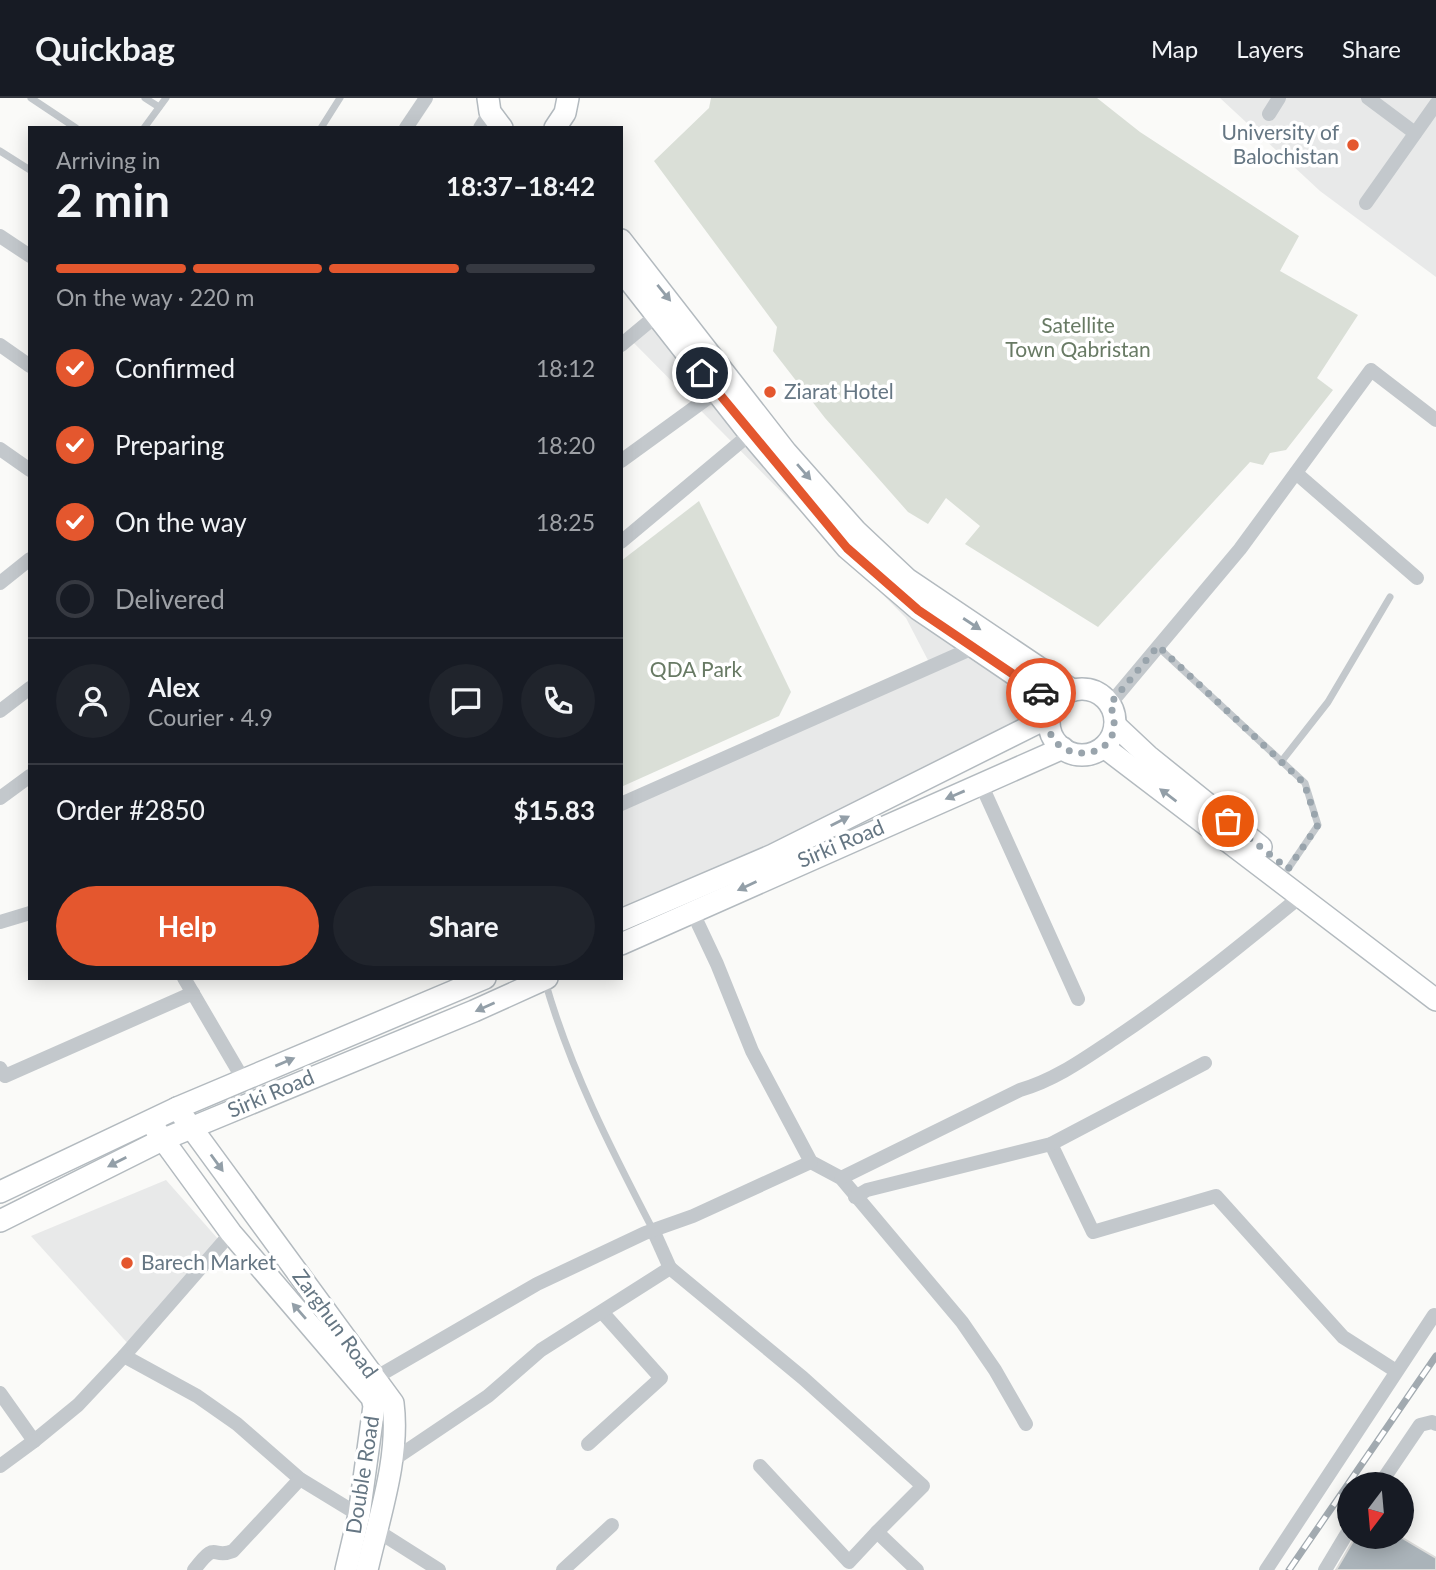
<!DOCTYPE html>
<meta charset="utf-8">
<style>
body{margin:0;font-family:Lato,sans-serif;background:#20242c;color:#f1f3f6;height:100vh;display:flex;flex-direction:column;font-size:26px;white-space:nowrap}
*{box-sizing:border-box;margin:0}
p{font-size:23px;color:#9ea1a6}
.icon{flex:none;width:38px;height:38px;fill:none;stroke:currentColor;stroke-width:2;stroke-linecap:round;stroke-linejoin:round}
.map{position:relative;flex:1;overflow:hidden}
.side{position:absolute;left:28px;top:28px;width:595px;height:854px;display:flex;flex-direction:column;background:#171b24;border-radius:0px;box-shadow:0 4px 18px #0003}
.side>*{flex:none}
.needle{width:46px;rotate:196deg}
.controls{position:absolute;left:1337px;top:1374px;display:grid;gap:14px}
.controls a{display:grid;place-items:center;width:77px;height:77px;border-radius:50%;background:#171b24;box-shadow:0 4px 18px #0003;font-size:35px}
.pin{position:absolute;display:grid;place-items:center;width:60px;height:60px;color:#fff;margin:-30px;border:4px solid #fff;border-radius:50%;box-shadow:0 2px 7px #0007}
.courier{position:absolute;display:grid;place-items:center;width:70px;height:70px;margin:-35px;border:5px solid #e4572e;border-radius:50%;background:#fff;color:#222;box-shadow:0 2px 9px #0007}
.headline em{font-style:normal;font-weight:700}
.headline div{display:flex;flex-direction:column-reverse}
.headline{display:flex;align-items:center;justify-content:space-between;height:119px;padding:0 28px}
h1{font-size:46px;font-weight:700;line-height:52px}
.bar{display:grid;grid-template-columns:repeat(4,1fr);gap:10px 7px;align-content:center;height:84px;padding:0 28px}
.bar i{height:9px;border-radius:5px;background:#363941}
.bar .active{background:#e4572e}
.bar p{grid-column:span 4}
.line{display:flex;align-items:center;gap:18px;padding:0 28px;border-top:2px solid #363941}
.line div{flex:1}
.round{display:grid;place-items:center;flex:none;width:74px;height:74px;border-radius:37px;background:#20242c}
ol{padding:0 28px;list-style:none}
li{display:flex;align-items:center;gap:21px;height:77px}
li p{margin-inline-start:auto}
li .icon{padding:7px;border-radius:50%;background:#e4572e;color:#fff;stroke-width:4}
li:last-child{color:#9ea1a6}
li i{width:38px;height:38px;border:4px solid #363941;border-radius:50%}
.action{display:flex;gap:14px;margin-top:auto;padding:14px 28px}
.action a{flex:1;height:80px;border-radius:42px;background:#e4572e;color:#fff;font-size:28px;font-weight:700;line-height:80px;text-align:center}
.action a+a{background:#20242c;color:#f1f3f6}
header{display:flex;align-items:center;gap:42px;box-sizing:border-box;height:98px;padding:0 35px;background:#171b24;border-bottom:2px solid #363941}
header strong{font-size:33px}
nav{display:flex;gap:38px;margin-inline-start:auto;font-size:24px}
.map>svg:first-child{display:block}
.built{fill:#e8e9e9}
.green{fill:#dadfd7}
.building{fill:#aab3b9;stroke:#dcdcda;stroke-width:2}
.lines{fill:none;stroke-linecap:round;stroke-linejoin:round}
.secondary-casing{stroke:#b3babf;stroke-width:24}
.lane{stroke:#c3c8cc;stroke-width:7}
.street{stroke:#c3c8cc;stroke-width:14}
.secondary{stroke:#fff;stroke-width:21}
.rail-casing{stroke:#a2aab0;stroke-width:7}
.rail{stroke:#fff;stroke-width:4.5;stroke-dasharray:13;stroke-linecap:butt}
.oneway{fill:#939fa8}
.done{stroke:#99a4ac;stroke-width:7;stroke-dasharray:0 12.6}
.route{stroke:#e4572e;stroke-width:9}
.poi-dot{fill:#e4572e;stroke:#fff;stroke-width:2.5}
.labels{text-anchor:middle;stroke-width:7;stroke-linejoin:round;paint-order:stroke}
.poi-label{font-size:21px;fill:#657683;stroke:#fff;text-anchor:start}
.park-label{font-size:21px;fill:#687a64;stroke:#fff}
.street-label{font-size:21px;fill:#657683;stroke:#fff}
</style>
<header>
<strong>Quickbag</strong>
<nav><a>Map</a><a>Layers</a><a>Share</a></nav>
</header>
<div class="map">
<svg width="1436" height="1472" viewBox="0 0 1436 1472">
<rect width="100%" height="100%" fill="#fafaf8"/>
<g class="built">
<path d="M1220 0H1436V179L1320 93Z"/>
<path d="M657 217 750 336 1053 605 1048 617 621 828V706L931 568 906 520 628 239Z"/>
<path d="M166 1082 218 1141 131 1249 31 1138Z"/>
</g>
<g class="green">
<path d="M711 0H1097L1140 34 1299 138 1280 173 1358 217 1317 280 1333 292 1286 352 1270 355 1263 367 1250 364 1098 529 965 446 980 428 946 400 928 426 908 414 825 320 773 253 777 229 654 63 709 10Z"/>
<path d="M699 403 791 594 779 618 621 689V463Z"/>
</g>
<path class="building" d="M1356 1438H1399L1436 1460V1472H1336Z"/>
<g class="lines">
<g class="secondary-casing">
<g id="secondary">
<path d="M488 0 490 14 502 30"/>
<path d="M555 30 565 15 568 0"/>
<path d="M621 142 786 354 856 433 907 481 1072 592"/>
<path d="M621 172 745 330 847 450 918 511 1055 604"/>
<circle cx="1082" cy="624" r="33"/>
<path d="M1115 627 1148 658 1261 749"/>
<path d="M1104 649 1436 902"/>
<path d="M621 822 773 757 1049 619"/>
<path d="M621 846 1063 650"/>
<path d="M177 1010 393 1305C400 1359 379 1419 367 1472"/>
<path d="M156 1032 231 1135 372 1300 374 1308 359 1417 346 1472"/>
<path d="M0 1094 177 1010 485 880"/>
<path d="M0 1123 162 1042 474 913 547 880"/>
</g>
</g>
<g class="lane">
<path d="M31 0 76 30"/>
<path d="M145 0 159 9"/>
<path d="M144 30 166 0"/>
<path d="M321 30 340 0"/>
<path d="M0 53 30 72"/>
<path d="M1158 549 1305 685 1318 727 1288 771"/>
<path d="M1281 664 1328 604 1390 499"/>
<path d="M545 883C570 971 611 1051 653 1132"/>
</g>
<g class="street">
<path d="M1368 0 1415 35"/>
<path d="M1269 16 1279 0"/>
<path d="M406 30 426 0"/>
<path d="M480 30 490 14"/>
<path d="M1366 105 1436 6"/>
<path d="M0 138 30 158"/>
<path d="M0 247 30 268"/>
<path d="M621 247 657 217"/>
<path d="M0 351 30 372"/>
<path d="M621 363 716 294"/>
<path d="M1296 375 1417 480"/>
<path d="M621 444 750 336"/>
<path d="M0 485 30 461"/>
<path d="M1110 606 1240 451 1371 272 1436 322"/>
<path d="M0 613 30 590"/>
<path d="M981 686 1078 901"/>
<path d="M0 700 30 678"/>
<path d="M621 706 975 549"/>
<path d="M692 813 717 866 752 953 811 1064 841 1080 962 1224 995 1272 1026 1326"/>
<path d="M0 824 30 815"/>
<path d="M184 880 243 981"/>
<path d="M0 970 5 978 193 895"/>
<path d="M1051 1046 1093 1134 1216 1098 1343 1239 1396 1273"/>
<path d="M841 1080 1020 992C1055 982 1084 961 1114 941 1180 897 1240 848 1301 798"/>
<path d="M855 1099 867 1092 1051 1046 1205 965"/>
<path d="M653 1132 670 1170"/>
<path d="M231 1135 124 1258 197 1298 237 1326 300 1381 359 1417"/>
<path d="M368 1284 537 1186 645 1135 693 1118 811 1064"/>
<path d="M0 1295 34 1343 78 1307 124 1258"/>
<path d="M588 1346 661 1280 602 1214"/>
<path d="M390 1364 488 1298 541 1252 670 1170 803 1280 923 1388 877 1434 917 1472"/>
<path d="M0 1368 34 1343"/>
<path d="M760 1368 849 1464 877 1434"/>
<path d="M1380 1386 1420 1327 1432 1324 1436 1326"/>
<path d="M376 1432 439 1472"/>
<path d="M194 1472C218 1440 211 1462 233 1453L300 1381"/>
<path d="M563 1472 612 1427"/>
<path d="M1266 1472 1434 1217 1436 1219"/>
<path d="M1325 1472 1349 1432"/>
</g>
<use href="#secondary" class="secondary"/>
<g class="rail-casing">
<path id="rail" d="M1289 1472 1436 1258"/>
</g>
<use href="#rail" class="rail"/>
</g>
<defs><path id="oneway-solid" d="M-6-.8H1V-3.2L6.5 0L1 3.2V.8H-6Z" transform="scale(1.75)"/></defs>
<g class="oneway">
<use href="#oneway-solid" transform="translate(664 195) rotate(51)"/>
<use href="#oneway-solid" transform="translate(804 374) rotate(49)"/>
<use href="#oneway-solid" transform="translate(972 526) rotate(33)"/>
<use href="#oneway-solid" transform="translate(955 697) rotate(157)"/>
<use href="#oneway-solid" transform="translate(1168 697) rotate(-143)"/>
<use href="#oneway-solid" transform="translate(840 723) rotate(-27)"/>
<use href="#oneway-solid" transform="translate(747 788) rotate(155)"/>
<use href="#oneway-solid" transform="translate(485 909) rotate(156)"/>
<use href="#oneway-solid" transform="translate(285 964) rotate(-23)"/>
<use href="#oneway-solid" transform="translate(117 1064) rotate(153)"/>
<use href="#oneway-solid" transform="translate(217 1065) rotate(54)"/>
<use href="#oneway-solid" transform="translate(299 1213) rotate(-131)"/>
</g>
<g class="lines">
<path class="done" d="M1041 595 1055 604C1021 666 1137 677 1110 606L1158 548 1304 685 1318 727 1288 771 1228 723"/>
<path class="route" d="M702 275 847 450 918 512 1041 595"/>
</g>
<g class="poi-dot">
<circle cx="1353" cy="47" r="7"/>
<circle cx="770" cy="294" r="7"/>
<circle cx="127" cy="1165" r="7"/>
</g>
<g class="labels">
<g class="poi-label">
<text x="1339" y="42" text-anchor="end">University of<tspan x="1339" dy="24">Balochistan</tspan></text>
<text x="784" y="301">Ziarat Hotel</text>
<text x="141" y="1172">Barech Market</text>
</g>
<g class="park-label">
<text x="1078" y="235">Satellite<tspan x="1078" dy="24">Town Qabristan</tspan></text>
<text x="696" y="579">QDA Park</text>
</g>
<g class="street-label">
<text transform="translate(841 746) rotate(-23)" y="7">Sirki Road</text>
<text transform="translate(271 996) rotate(-23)" y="7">Sirki Road</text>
<text transform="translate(335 1226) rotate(54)" y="7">Zarghun Road</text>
<text transform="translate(363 1377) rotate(-81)" y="7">Double Road</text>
</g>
</g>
</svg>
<div class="controls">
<a><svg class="needle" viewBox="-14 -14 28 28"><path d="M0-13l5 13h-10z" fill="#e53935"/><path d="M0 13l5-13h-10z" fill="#9ea1a6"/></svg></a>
</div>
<div class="pin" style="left:1228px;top:723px;background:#ea580c"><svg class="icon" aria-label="bag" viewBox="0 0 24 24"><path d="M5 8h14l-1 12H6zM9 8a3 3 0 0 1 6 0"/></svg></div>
<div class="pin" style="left:702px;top:275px;background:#1f2937"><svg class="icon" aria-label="home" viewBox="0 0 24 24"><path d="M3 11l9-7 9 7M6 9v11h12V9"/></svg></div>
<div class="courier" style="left:1041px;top:595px"><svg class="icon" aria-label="car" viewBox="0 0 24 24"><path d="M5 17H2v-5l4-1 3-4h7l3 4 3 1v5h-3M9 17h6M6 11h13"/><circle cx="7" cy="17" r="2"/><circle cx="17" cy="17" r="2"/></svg></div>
<section class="side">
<div class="headline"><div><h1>2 min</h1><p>Arriving in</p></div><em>18:37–18:42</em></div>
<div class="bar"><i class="active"></i><i class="active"></i><i class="active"></i><i></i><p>On the way · 220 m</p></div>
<ol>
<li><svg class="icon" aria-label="check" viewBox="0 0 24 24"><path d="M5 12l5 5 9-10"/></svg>Confirmed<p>18:12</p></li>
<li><svg class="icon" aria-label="check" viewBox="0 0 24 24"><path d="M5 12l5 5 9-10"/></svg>Preparing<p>18:20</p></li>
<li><svg class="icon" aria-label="check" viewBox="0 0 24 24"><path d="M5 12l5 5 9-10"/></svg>On the way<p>18:25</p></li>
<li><i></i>Delivered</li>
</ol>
<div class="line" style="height:126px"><a class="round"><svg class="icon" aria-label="person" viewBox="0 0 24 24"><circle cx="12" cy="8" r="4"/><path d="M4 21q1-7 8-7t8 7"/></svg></a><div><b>Alex</b><p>Courier · 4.9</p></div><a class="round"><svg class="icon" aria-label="chat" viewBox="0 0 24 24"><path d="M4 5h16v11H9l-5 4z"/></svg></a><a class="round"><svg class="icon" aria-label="phone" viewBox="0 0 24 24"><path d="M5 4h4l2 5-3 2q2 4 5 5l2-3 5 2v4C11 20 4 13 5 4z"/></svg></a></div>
<div class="line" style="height:91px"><div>Order #2850</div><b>$15.83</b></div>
<div class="action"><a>Help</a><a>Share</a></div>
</section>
</div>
